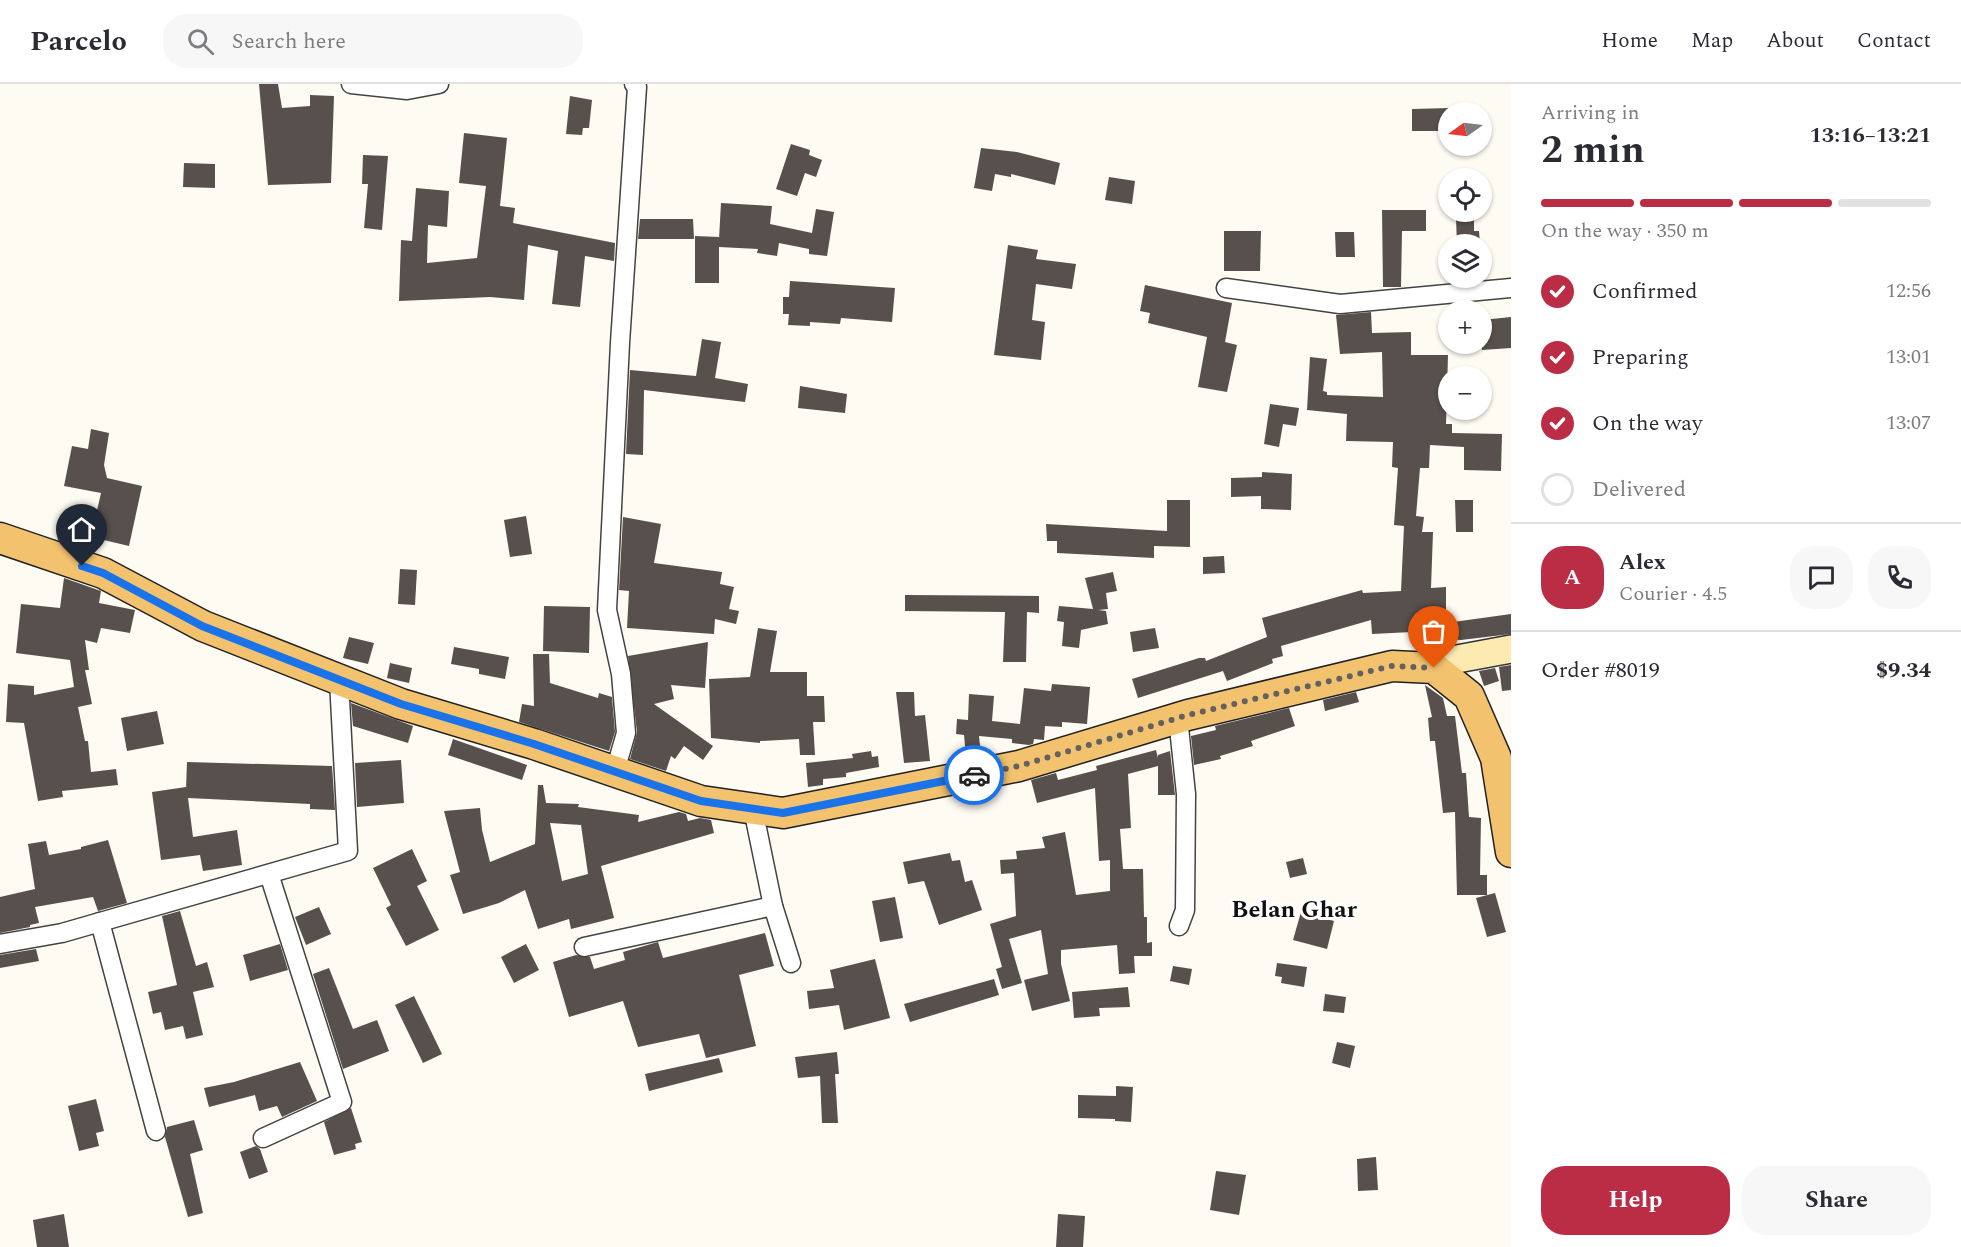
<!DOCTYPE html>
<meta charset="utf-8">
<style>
body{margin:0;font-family:Spectral,serif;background:#f7f7f7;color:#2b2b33;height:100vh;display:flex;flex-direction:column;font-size:22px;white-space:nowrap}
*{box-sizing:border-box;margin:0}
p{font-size:20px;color:#7c7c81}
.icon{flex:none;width:33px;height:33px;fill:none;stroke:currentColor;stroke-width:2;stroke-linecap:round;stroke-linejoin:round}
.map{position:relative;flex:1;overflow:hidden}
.side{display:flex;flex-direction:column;background:#fff;width:450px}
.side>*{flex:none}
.needle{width:39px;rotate:256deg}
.controls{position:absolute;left:1438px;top:18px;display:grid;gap:12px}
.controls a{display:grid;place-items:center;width:54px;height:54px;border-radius:50%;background:#fff;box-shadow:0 2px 4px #0004;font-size:30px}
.pin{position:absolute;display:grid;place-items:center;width:51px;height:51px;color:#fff;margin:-62px -26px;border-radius:50% 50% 50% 0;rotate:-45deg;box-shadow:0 0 6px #0007}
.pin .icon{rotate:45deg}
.courier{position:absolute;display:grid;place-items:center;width:60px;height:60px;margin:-30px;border:4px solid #1a73e8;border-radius:50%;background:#fff;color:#222;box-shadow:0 2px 8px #0007}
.headline em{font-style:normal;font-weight:700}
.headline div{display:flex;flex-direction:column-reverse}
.headline{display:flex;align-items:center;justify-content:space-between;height:102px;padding:0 30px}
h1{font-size:39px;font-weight:700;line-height:45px}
.bar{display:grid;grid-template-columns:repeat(4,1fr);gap:9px 6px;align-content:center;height:72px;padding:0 30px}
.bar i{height:8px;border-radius:4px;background:#e1e1e2}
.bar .on{background:#bb2c45}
.bar p{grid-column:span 4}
.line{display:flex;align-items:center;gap:15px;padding:0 30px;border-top:2px solid #e1e1e2}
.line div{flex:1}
.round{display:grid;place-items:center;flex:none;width:63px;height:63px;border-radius:24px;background:#f7f7f7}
ol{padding:0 30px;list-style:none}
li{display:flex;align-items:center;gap:18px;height:66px}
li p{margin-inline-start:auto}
li .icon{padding:6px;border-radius:50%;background:#bb2c45;color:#fff;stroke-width:4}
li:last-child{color:#7c7c81}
li i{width:33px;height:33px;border:3px solid #e1e1e2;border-radius:50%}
.action{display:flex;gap:12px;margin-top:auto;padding:12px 30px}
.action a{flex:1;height:69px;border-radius:24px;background:#bb2c45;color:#fff;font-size:24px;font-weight:700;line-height:69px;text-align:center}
.action a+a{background:#f7f7f7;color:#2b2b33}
header{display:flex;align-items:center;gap:36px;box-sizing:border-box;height:84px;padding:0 30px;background:#fff;border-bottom:2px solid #e1e1e2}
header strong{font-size:28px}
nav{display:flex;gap:33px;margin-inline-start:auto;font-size:21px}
.search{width:420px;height:54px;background:#f7f7f7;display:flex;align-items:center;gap:15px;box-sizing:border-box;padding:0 21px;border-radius:24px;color:#7c7c81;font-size:22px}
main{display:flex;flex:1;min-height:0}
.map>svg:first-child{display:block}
.building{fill:#58504c;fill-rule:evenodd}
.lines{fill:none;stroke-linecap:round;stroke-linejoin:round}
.street-casing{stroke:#434343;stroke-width:21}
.secondary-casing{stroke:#323232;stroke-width:30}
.primary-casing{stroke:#212121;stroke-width:33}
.street{stroke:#fff;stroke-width:18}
.secondary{stroke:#fceab1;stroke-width:27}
.primary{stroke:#f3c26f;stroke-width:30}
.done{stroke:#63625f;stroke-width:6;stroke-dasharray:0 10.8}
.route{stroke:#1a73e8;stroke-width:8}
.labels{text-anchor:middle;stroke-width:6;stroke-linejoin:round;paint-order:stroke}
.quarter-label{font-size:24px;font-weight:bold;fill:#101010;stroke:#fff}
</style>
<header>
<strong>Parcelo</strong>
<div class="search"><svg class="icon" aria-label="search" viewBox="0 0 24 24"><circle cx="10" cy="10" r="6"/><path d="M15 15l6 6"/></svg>Search here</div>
<nav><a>Home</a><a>Map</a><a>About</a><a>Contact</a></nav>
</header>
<main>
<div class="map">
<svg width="1511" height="1163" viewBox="0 0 1511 1163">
<rect width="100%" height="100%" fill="#fefbf3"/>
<g class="building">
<path d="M259 0H278L282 24 310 22V11L334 12 331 99 268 101Z"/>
<path d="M570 12 592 16 589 44H583L582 51 566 50Z"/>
<path d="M1449 24V47H1412V25Z"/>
<path d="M464 49 507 54 500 122 515 124 513 139 615 159 614 177 585 172 580 223 552 220 558 167 528 161 524 216 490 213 399 217 401 156 412 157 416 104 449 107 447 143 428 141 427 179 477 174 486 102 459 99Z"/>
<path d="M791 60 810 66 809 71 822 76 816 93 805 89 797 112 776 105Z"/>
<path d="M981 64 1017 68 1060 79 1055 101 1011 90V93L995 90 992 107 974 104Z"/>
<path d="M363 71 388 72 382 146 364 144 368 100H362Z"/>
<path d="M184 79 215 80V104L183 103Z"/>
<path d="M1109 93 1135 97 1132 120 1105 116Z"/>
<path d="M721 119 772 122 770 140 812 149 816 125 834 128 827 172 809 170V165L779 159 777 172 757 169 758 165 719 163V199H695V152L719 153V155Z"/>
<path d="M1382 126H1426V147H1402L1401 203H1383Z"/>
<path d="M1474 134V147H1479L1480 160H1457L1456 135Z"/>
<path d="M640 135H693L694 155H638Z"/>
<path d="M1224 147H1261L1260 187H1224Z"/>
<path d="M1335 148H1354L1355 173H1336Z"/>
<path d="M1008 161 1038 166 1036 175 1076 180 1072 205 1036 200 1032 236 1045 238 1041 276 994 271Z"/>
<path d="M790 197 895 204 892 238 841 234 840 240 810 238V242L788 241 789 230H783V213H789Z"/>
<path d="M1145 201 1232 219 1225 258 1237 261 1227 308 1198 303 1207 253 1148 239 1150 229 1140 227Z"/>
<path d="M1371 228 1372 249 1411 248V271H1448L1446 340H1452V349L1502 350 1501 387 1464 386V363L1430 361 1429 384H1420L1416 432 1424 433 1422 448H1433L1431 504 1446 503V539L1511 530V550L1461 556 1432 554V547L1372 550 1371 536 1281 562 1283 572 1272 575 1273 579 1227 597 1223 587 1138 614 1132 595 1199 574H1205L1206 577 1267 553 1262 534 1362 506 1363 509 1401 507 1404 442 1394 441 1398 384 1392 383 1393 358 1346 357 1347 330 1307 326 1310 273 1327 275 1323 307 1327 308V311L1383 313 1382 268 1340 270 1336 231Z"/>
<path d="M1511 233V264L1482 266V236Z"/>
<path d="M702 255 721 258 715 294 748 300 745 318 644 306 643 371 626 370 630 286 696 292Z"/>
<path d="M800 302 847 310 845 329 798 324Z"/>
<path d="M1270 320 1299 324 1296 342 1283 340 1279 363 1264 360Z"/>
<path d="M91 345 109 349 104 381 107 394 142 402 129 462 91 453 101 409 64 402 72 362 88 365Z"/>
<path d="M1262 388 1292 390 1291 426 1261 425V412L1231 413V394L1262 393Z"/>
<path d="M1167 416H1190V463L1154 462V474L1057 469V457H1047L1046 440 1167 447Z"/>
<path d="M1455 416H1473V448H1456Z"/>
<path d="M526 432 532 470 510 473 504 436Z"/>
<path d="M623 433 661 440 654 479 722 488 720 500 734 503 729 525 739 527 736 540 715 535 714 550 627 544 629 507 619 506Z"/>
<path d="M1224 472 1225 489 1203 490V473Z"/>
<path d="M400 485 417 486 415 521 398 520Z"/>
<path d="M1113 488 1117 507 1106 509 1108 525 1098 526 1106 527 1108 540 1081 546 1079 564 1062 562 1064 538 1057 537 1059 522 1093 525 1085 494Z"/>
<path d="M64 494 101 507 99 519 135 526 130 549 101 544 97 559 85 556 89 586H85L92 620 78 623 85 657H88L91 688 116 685 118 701 62 707 63 713 38 717 24 639 6 638 8 600 34 602V611L74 603 70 576 16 569 21 520 60 524Z"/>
<path d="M905 511 1039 512V529L1027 528 1026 578H1003L1005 528 905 527Z"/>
<path d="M544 522 590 523 589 569 543 567Z"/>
<path d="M758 544 777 547 770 588H807V612H824L825 638H813L815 671H800L799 655 760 657V659L711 654 709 595 750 593Z"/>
<path d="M1155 544 1159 564 1133 568 1130 548Z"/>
<path d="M349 553 374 559 368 580 343 574Z"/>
<path d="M708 558 705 604 671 601 674 615 654 620 713 662 703 676 684 662 675 675 671 672 666 687 630 675 637 648 628 572Z"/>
<path d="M454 563 509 573 505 595 479 590V585L451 580Z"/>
<path d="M533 570H549L550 599 598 614 599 609 612 613 615 648 609 667 519 638 522 620 534 622Z"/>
<path d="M390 579 412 584 409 599 387 594Z"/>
<path d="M1511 581V606L1502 607 1499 583Z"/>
<path d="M1495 584 1499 597 1484 602 1479 587Z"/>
<path d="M1052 600 1090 603 1087 640 1062 638V643L1045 642 1044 656 1034 655 1033 660 1029 661 1012 659V655L979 652 981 671 966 672 964 651 956 650 957 635 968 636 969 610 994 612 992 637 1020 640 1024 604 1051 607Z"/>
<path d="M1425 601 1443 614 1447 632H1455L1462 689H1466L1469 733 1481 734 1480 791H1487V811H1457L1455 728 1443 729 1435 657H1430L1428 634 1432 633Z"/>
<path d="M896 608H914L915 632 925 631 930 677 904 679Z"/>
<path d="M1356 608 1359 618 1325 627 1323 616Z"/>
<path d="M351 619 413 642 408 659 353 642Z"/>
<path d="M1289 624 1295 642 1251 657 1253 662 1220 672 1221 675 1194 681 1191 652 1216 646 1215 642Z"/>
<path d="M157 627 164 660 127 667 121 634Z"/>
<path d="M453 655 527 681 522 696 448 671Z"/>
<path d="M1156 666 1158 674V671L1170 667 1175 711H1158V682L1128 690 1131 744 1120 745 1123 785H1143L1144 833H1147V859L1152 858V872H1134L1135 889 1119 890 1117 861 1061 866V880L1070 917 1032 927 1024 896 1048 890 1041 846 1009 855 1022 899 1002 905 996 885 1002 883 990 840 1016 832 1014 789 1001 790 1000 776 1017 775 1016 767 1045 764 1042 753 1065 748 1076 811 1110 807V776L1099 777 1095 704 1037 719 1031 696 1056 689 1058 696 1097 686 1096 682Z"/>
<path d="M871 667 872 673 878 672 879 683 846 689V693L823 695V701L808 703 806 679 853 674 852 670Z"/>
<path d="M401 676 404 719 357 723 355 679Z"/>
<path d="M187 678 332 682 335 726 310 725V720L188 714 193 753 237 746 242 781 203 787 200 771 161 776 152 708 186 703V705Z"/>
<path d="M538 701H543L546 719 579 720 578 723 639 731 638 738 679 728 686 730 688 737 700 734 711 736 714 749 601 782 614 834 571 845 569 835 538 845 525 806 499 819 463 830 450 791 460 788 444 727 480 724 482 746 490 778 535 760ZM550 739 581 741 588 790 562 797Z"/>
<path d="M108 756 127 819 98 827 93 813 35 823 39 839 30 841V843L0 849V813L35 805 28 760 46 757 49 771 81 765V763Z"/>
<path d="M412 765 427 797 417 802 439 846 406 862 386 824 391 821 373 784Z"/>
<path d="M950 769 952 777 960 776 965 798 972 796 982 826 939 841 924 797 908 800 903 778Z"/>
<path d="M1303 774 1307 790 1290 794 1286 778Z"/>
<path d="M1495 809 1506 848 1487 853 1476 814Z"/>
<path d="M895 813 903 854 880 858 872 817Z"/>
<path d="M319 823 331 850 306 861 295 833Z"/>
<path d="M180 827 196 882 207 878 214 903 193 908 203 951 186 955 183 942 165 946 161 928 153 930 148 908 177 901 162 832Z"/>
<path d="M1301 828 1334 837 1327 865 1293 856Z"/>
<path d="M765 849 774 882 739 891 756 962 706 974 699 950 638 963 623 917 569 933 553 878 576 871 590 873 594 885 625 876 623 868 658 858 663 874Z"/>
<path d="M280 860 288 886 250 897 243 871Z"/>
<path d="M526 860 539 886 514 899 501 873Z"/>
<path d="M36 865 39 877 0 884V871Z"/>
<path d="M875 875 890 934 844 946 839 921 809 925 807 907 834 904 830 886Z"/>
<path d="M1277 879 1307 883 1304 903 1281 899 1282 893 1275 892Z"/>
<path d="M1173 882 1192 885 1189 901 1170 897Z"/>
<path d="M329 884 353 945 377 936 389 967 343 985 313 890Z"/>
<path d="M994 895 999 911 910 938 904 920Z"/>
<path d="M1128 903 1130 923 1099 924 1100 932 1074 934 1072 908Z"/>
<path d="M1325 910 1346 913 1344 929 1323 927Z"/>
<path d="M414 912 442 970 423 979 395 921Z"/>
<path d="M1337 958 1355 962 1350 984 1332 979Z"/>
<path d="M837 968 839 990H835L838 1039H822L820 992 798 994 795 973Z"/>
<path d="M719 974 723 988 649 1007 645 990Z"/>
<path d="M300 978 317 1017 282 1033 277 1022 259 1027 255 1011 209 1023 204 1004 234 998Z"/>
<path d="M1116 1002 1133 1003 1131 1038 1115 1037V1035L1078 1034V1011L1116 1012Z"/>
<path d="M96 1015 104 1047 96 1049 99 1062 79 1067 68 1022Z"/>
<path d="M351 1024 362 1058 355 1060 356 1065 334 1071 324 1038Z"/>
<path d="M194 1036 203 1066 190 1070 203 1129 188 1133 165 1053 167 1043Z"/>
<path d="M256 1062 260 1065 268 1088 249 1095 240 1068Z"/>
<path d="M1376 1073 1378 1106 1358 1107 1357 1075Z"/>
<path d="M1216 1087 1246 1091 1239 1131 1210 1126Z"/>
<path d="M64 1130 69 1163H37L33 1136Z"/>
<path d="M1058 1130 1085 1132 1083 1163H1056Z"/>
</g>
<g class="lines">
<g class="street-casing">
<g id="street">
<path d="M351 0 407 6 439 0"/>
<path d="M1226 204 1340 220 1511 204"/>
<path d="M1178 634 1186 710 1185 826 1179 842"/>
<path d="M615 687 626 649 621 590 607 526 620 259 637 3 634 0"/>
<path d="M753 725 773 822 791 879"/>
<path d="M100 838 156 1047"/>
<path d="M0 860 62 849 348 767 339 596"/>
<path d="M584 863 773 822"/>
<path d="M263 1054 342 1018 269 790"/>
</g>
</g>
<g class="secondary-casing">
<path id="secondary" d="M1414 583 1511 565"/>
</g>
<g class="primary-casing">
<path id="primary" d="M0 454 103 489 203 542 401 620 534 660 701 717 783 729 1019 682 1188 631 1392 582 1434 584 1469 612 1496 674 1511 768"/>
</g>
<use href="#street" class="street"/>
<use href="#secondary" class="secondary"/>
<use href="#primary" class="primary"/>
</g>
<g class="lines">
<path class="done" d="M974 691 1019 682 1188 631 1392 582 1434 584"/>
<path class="route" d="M82 482 103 489 202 542 401 620 534 660 701 717 783 729 974 691"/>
</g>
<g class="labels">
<g class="quarter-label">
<text x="1294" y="833">Belan Ghar</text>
</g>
</g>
</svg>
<div class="controls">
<a><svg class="needle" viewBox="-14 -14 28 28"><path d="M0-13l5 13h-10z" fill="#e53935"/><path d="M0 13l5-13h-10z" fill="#7c7c81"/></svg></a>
<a><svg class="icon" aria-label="locate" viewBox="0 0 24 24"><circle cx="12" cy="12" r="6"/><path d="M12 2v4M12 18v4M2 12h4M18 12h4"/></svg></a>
<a><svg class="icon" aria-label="layers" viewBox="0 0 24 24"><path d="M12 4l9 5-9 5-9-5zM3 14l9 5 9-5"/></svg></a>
<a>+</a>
<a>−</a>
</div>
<div class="pin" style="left:1434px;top:584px;background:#ea580c"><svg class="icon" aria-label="bag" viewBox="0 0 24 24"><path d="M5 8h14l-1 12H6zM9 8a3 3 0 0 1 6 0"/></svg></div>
<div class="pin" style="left:82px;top:482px;background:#1f2937"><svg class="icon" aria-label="home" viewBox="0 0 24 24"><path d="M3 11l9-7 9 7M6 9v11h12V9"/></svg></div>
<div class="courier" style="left:974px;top:691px"><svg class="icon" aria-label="car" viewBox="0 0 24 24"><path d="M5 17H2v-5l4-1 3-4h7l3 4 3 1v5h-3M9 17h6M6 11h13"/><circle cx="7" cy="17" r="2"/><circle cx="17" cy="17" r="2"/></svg></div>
</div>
<section class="side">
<div class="headline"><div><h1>2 min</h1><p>Arriving in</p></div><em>13:16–13:21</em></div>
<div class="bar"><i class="on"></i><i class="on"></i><i class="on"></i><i></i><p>On the way · 350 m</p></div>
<ol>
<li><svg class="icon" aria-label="check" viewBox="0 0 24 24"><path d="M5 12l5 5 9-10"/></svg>Confirmed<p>12:56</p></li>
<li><svg class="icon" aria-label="check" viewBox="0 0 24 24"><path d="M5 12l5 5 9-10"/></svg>Preparing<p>13:01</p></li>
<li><svg class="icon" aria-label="check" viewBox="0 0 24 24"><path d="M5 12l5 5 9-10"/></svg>On the way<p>13:07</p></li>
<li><i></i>Delivered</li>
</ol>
<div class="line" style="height:108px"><b class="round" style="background:#bb2c45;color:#fff">A</b><div><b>Alex</b><p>Courier · 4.5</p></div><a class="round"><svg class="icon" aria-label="chat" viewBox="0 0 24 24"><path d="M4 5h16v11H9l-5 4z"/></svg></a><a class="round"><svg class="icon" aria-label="phone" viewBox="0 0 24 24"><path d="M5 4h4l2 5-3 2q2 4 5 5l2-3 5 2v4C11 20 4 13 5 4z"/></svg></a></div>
<div class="line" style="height:78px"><div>Order #8019</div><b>$9.34</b></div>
<div class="action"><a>Help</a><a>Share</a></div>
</section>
</main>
